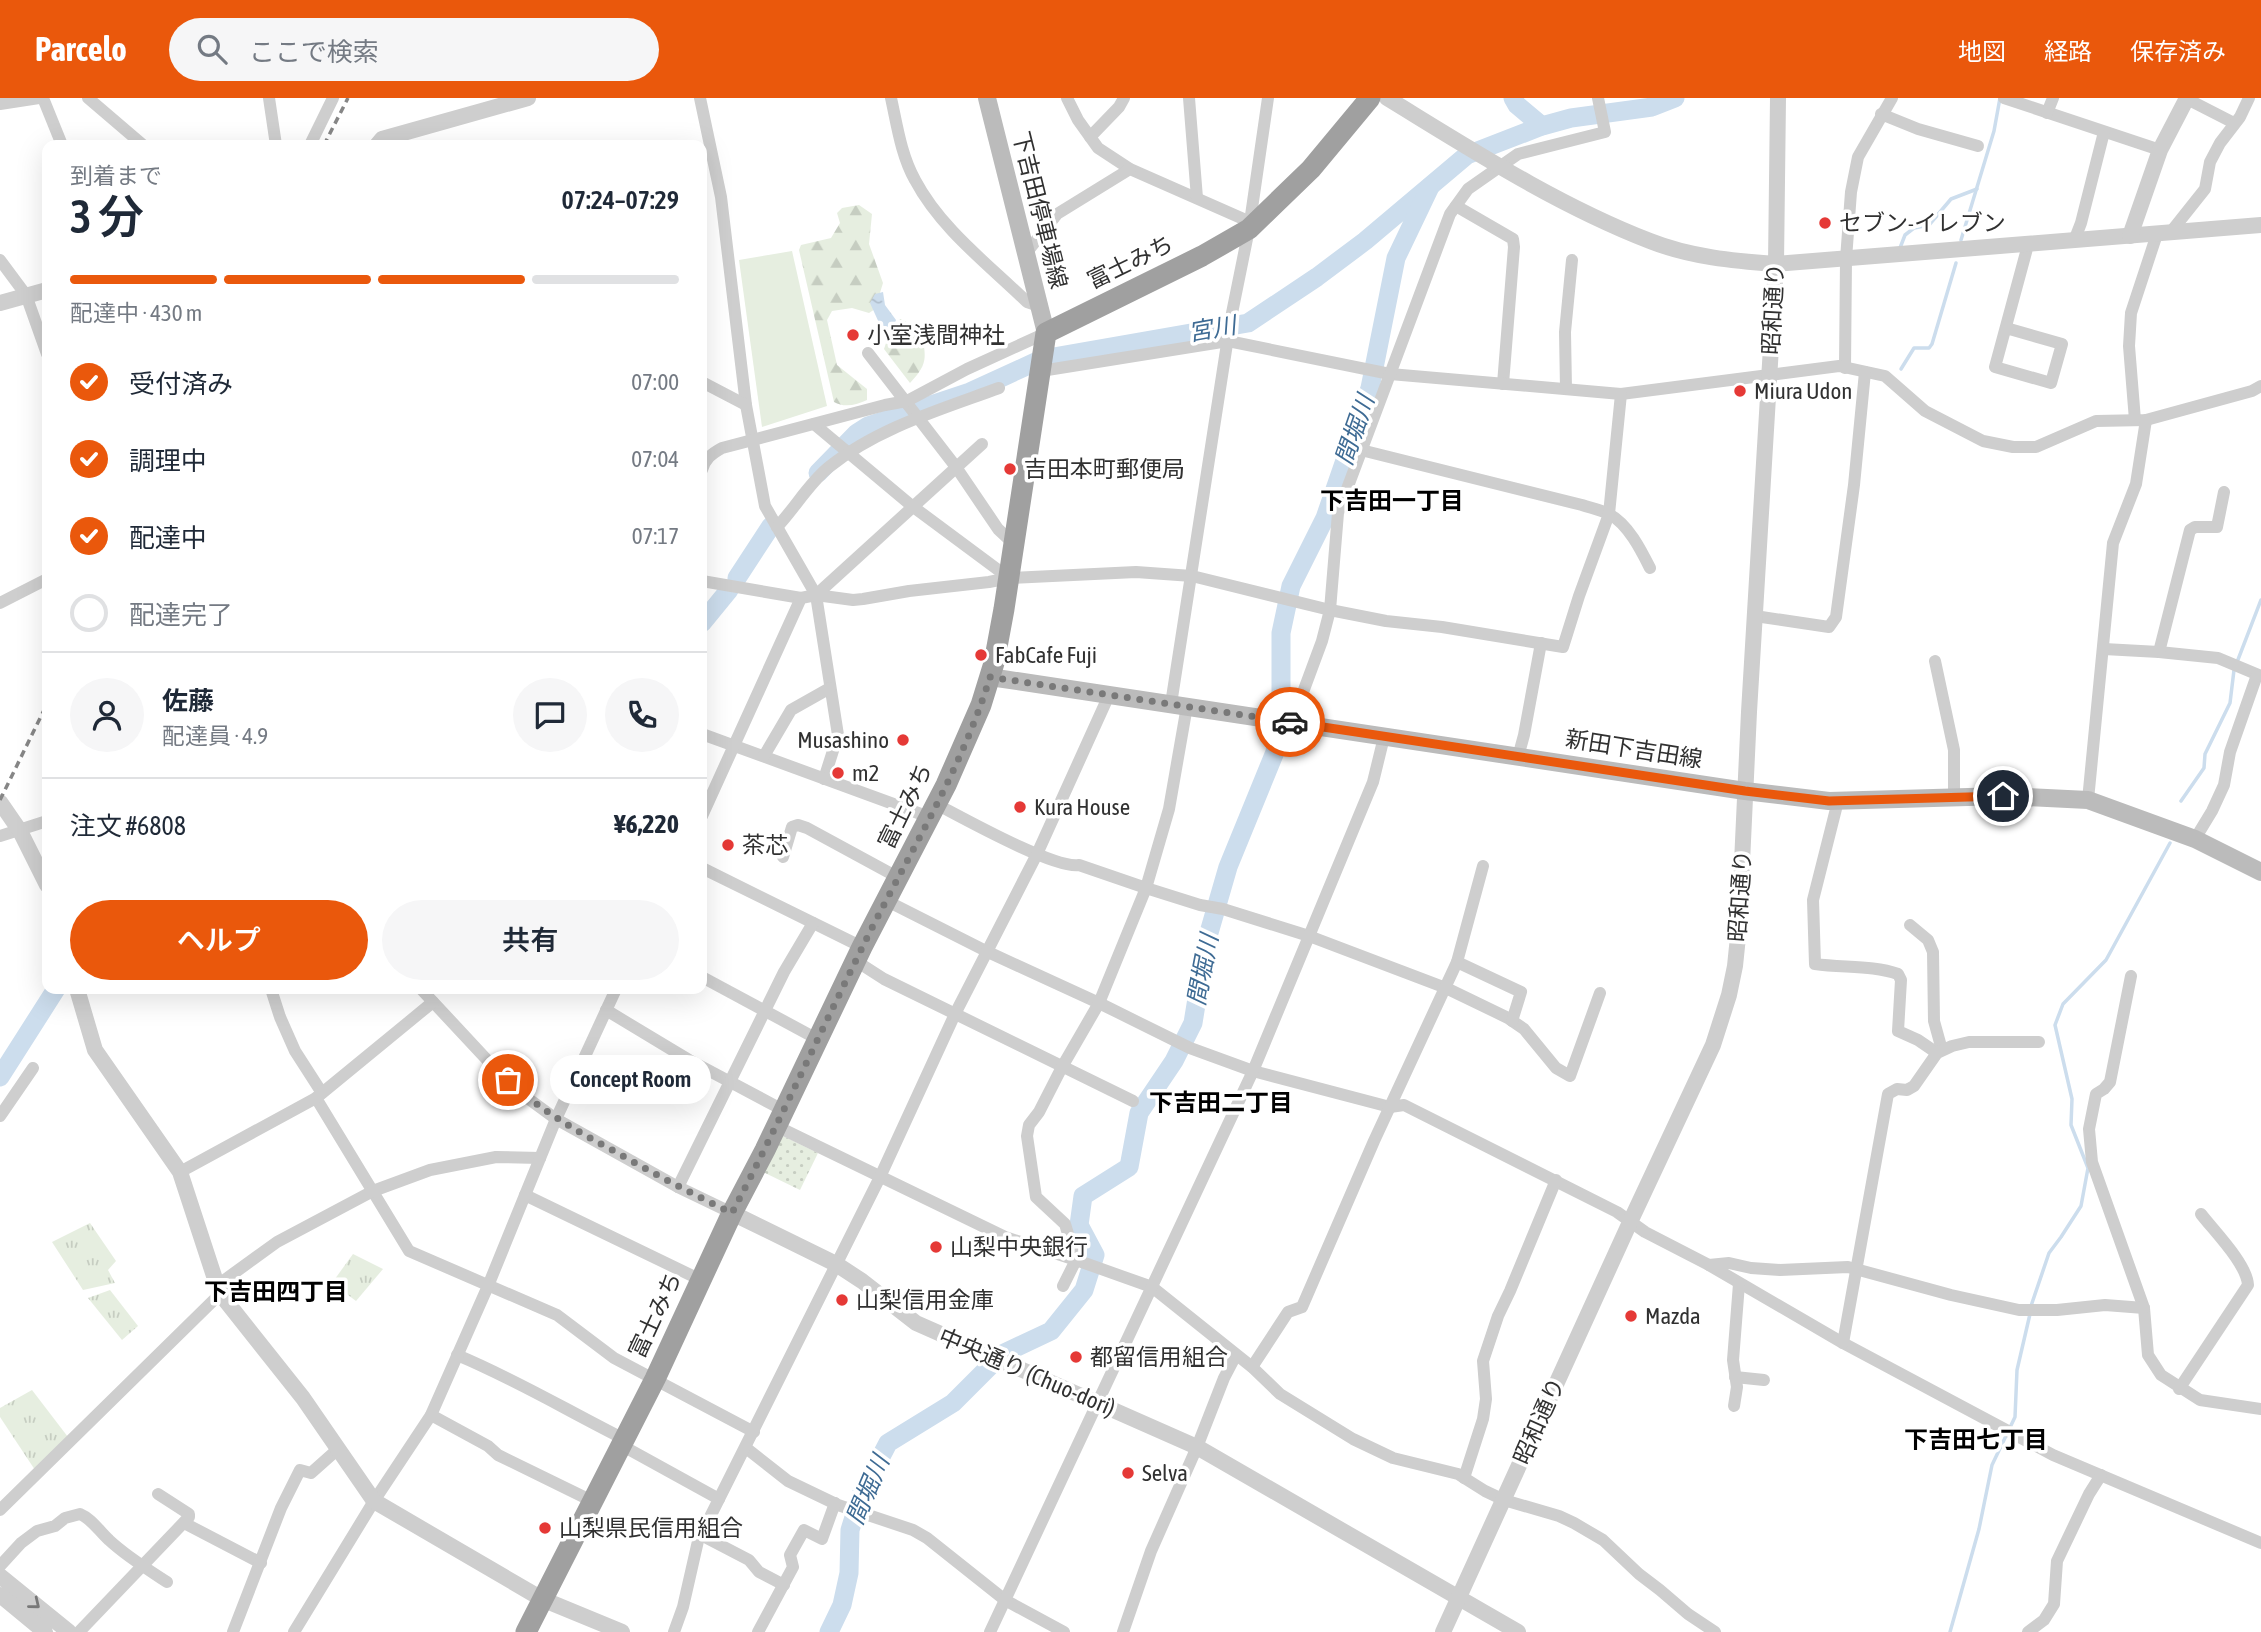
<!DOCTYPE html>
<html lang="ja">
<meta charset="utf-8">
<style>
body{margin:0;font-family:"Asap Condensed","Noto Sans JP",sans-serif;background:#f6f6f7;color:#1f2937;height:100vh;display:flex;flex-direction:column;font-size:26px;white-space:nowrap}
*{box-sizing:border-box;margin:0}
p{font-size:23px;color:#747a83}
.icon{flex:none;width:38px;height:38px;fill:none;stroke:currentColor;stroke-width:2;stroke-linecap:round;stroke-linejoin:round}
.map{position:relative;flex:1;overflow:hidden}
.sheet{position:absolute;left:42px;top:42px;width:665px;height:854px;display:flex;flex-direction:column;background:#fff;border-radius:14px;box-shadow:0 7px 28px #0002}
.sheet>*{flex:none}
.pin{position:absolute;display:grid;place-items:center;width:60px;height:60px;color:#fff;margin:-30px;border:4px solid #fff;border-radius:50%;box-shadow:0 2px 7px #0007}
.courier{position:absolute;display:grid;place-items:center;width:70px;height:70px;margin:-35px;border:5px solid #ea580c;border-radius:50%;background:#fff;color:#222;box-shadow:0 2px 9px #0007}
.bubble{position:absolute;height:49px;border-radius:24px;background:#fff;box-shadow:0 7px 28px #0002;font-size:23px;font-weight:600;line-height:49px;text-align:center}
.headline em{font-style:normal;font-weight:600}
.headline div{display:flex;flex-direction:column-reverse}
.headline{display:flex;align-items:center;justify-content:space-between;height:119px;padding:0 28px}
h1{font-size:46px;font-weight:600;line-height:52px}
.bar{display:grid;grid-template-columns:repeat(4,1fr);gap:10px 7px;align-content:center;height:84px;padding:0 28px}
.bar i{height:9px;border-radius:5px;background:#e0e1e3}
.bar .selected{background:#ea580c}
.bar p{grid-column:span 4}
.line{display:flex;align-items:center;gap:18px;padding:0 28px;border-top:2px solid #e0e1e3}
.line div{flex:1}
.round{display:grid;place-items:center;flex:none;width:74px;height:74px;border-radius:37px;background:#f6f6f7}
ol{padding:0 28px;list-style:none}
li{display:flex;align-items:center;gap:21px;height:77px}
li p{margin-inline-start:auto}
li .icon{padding:7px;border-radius:50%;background:#ea580c;color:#fff;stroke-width:4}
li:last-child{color:#747a83}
li i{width:38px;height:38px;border:4px solid #e0e1e3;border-radius:50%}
.cta{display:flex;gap:14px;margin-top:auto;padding:14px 28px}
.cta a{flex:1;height:80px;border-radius:42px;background:#ea580c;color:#fff;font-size:28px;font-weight:600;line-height:80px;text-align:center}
.cta a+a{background:#f6f6f7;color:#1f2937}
header{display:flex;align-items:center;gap:42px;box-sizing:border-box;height:98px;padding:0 35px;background:#ea580c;color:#fff}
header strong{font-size:33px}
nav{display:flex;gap:38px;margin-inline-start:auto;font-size:24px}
.search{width:490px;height:63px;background:#f6f6f7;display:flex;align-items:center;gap:18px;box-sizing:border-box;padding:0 24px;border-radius:38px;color:#747a83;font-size:26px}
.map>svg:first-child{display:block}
.grass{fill:url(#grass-tufts)}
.forest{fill:url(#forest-firs)}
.park{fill:url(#park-dots)}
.pitch{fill:#e6eee0}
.water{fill:url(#water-ripples)}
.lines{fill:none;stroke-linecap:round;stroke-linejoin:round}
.stream{stroke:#ccdded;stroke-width:3.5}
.river{stroke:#ccdded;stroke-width:19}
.minor{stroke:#cecece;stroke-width:12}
.tertiary{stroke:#cecece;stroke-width:16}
.secondary{stroke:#bbb;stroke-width:18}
.trunk{stroke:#a0a0a0;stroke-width:21}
.rail{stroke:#868686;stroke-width:3.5;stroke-dasharray:7 5;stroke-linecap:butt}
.oneway{stroke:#787878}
.done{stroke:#797979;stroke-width:7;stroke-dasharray:0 12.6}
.route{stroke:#ea580c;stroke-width:9}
.poi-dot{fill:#e53936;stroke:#fff;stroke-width:2.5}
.labels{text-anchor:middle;stroke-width:7;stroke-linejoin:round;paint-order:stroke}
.street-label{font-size:23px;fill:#313131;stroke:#fff}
.poi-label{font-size:23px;fill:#313131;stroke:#fff;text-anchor:start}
.water-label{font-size:24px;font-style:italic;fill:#3e6b94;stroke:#fff}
.neighbourhood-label{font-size:24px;font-weight:bold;fill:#000;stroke:#fff}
</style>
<header>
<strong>Parcelo</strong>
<div class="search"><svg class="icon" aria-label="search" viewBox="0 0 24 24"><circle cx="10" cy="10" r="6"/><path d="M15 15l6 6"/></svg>ここで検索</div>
<nav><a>地図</a><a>経路</a><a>保存済み</a></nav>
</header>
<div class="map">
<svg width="2261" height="1534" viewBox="0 0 2261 1534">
<defs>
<pattern id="grass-tufts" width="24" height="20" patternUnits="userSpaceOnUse" patternTransform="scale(1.75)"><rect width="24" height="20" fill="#e6eee0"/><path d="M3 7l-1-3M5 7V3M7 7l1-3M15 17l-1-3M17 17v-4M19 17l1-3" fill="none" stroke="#c6cdc1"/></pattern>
<pattern id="forest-firs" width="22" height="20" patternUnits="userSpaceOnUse" patternTransform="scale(1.75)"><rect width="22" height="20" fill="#e6eee0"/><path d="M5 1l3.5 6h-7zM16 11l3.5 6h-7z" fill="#c6cdc1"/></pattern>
<pattern id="park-dots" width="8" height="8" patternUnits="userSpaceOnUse" patternTransform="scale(1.75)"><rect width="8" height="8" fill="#e6eee0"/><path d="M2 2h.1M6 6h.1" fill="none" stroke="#c6cdc1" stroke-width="1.8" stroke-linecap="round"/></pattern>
<pattern id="water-ripples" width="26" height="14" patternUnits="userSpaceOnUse" patternTransform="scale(1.75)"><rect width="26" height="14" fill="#ccdded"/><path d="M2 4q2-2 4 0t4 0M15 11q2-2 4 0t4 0" fill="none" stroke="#b0becc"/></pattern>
</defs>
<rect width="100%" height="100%" fill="#fff"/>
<g class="grass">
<path d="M90 1125 116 1163 108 1172 115 1185 83 1192 52 1144Z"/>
<path d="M353 1156 383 1171 356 1203 332 1185Z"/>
<path d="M110 1192 138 1228 122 1242 88 1200Z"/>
<path d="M32 1292 68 1339 35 1372 0 1319V1310Z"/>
</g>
<g class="forest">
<path d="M859 107 872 116 869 146 883 185 879 198 884 205 869 215 852 210 832 213 827 222 837 267 867 291V302C857 307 844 310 834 304L799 152 801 147 831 140 840 125 837 115 842 110Z"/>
<path d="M900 221 922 231C924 258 931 263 910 285L884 251 888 239 897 233Z"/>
</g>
<path class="park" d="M777 1035 818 1055 800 1092 757 1071Z"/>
<path class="pitch" d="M792 153 827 308 762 329 739 162Z"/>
<path class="water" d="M883 194 885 207 896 222 893 230 880 227 870 205 875 196Z"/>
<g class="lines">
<g class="stream">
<path d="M1961 142 1994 33 2000 0"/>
<path d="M1900 150 1905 137 1914 130 1929 127 1951 101 1977 91"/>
<path d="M1901 271 1914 250H1929L1932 246 1956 165"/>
<path d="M2181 703 2204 670 2205 656 2230 605 2234 572 2261 502"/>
<path d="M2031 1208 2049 1155 2061 1139 2081 1108 2088 1070 2071 1027 2072 1001 2055 927 2063 906 2106 862 2170 745"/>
<path d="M1950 1534 1979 1431 1992 1367 2015 1319 2017 1272 2030 1216"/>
</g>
<g class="river">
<path d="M1513 0 1517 7 1542 28"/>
<path d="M818 375 857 335 868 328 970 294 1042 261 1248 225 1317 179 1365 143 1467 57 1542 28 1571 20 1652 9 1675 0"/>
<path d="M737 480 771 428"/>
<path d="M702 525 729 492"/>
<path d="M0 979 56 891"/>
<path d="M829 1534 842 1507 849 1475 850 1432 861 1397 888 1345 953 1305 1002 1256 1051 1233 1084 1192 1095 1157 1079 1127 1083 1098 1129 1069 1139 1015 1174 963 1193 925 1206 845 1228 769 1275 654 1281 605V535L1291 488 1325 420 1370 290 1396 160 1430 89"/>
</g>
<g class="minor">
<path d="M43 0 62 47"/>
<path d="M88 0 143 47"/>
<path d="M269 0 276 47"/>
<path d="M700 0 721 99 746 307 765 408 816 497 838 637 824 681"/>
<path d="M891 0C897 27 901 57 915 82 941 131 988 166 1027 204L1039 208"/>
<path d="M1067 0 1078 22 1098 50 1130 71 1248 123"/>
<path d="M1189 0 1197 100"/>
<path d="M2004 0 2160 52"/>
<path d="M2187 1 2234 25"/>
<path d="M0 6 39 0"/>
<path d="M2047 15 2053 0"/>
<path d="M1881 16 1918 31 1978 48"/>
<path d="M1090 39 1119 9 1124 0"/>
<path d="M310 47 333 0"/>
<path d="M1456 108 1513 141 1514 149 1503 286"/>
<path d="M2170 135 2205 91 2210 64 2220 45 2240 19 2249 0"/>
<path d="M2074 143 2081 125 2104 34"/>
<path d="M1027 154 1057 116 1130 71"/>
<path d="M0 162 26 197 47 256"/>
<path d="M2006 230 2062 246 2051 285 1995 269 2028 147"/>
<path d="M868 255 956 369 998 431 1014 446"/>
<path d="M1845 270 1846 161 1851 94 1858 59 1892 0"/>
<path d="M1041 273 1228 243 1390 276 1621 296 1839 268 1885 278 1925 313 1983 343 2013 349H2036L2096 323 2146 322 2252 293 2261 288"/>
<path d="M702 284 746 307"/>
<path d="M1566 291 1565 234 1572 162"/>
<path d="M2135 322 2129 248 2131 215 2157 136"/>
<path d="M814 326 912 408 1009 480"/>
<path d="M1361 352 1582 407C1591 410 1601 412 1609 416 1628 426 1641 452 1650 470"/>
<path d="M702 372C705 361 711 356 722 350L885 307 907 303 967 271 1046 235"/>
<path d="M777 429C795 410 809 385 829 369 877 330 942 311 999 290"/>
<path d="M702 483 801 500"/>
<path d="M816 497 982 346"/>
<path d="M0 505 47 481"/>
<path d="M1755 518 1829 529 1836 519 1854 387 1865 274"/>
<path d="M2104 551 2159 554 2218 560 2261 578"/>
<path d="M2159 554 2190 432 2195 429H2217L2224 394"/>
<path d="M1935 563 1954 652V700"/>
<path d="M1171 606 1231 220 1249 131 1268 0"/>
<path d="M1292 624 1322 543 1330 512 1338 415 1450 116 1468 91 1518 56 1605 34 1598 0"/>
<path d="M702 636 929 719"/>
<path d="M764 658 791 612 830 590"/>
<path d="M1518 659 1524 637 1541 545"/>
<path d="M2088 702 2113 445 2136 386 2146 322"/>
<path d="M1838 703 1813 802 1815 866C1843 870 1873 867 1898 876L1901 882 1898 933 1918 942 1937 955"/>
<path d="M936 706C963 720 1054 771 1079 767L1146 790 1200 807 1223 811 1309 838 1446 890 1508 920 1524 931 1556 970 1570 978 1600 895"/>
<path d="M702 718 801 500 816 497 853 502 863 501 909 493 989 484 1009 480 1136 474 1192 478 1330 512 1386 523 1442 529 1563 549 1579 498 1609 416 1621 296"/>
<path d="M0 738 47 723"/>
<path d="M2195 741 2212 713 2224 687 2230 654 2257 577"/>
<path d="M783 759 792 729 798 727 807 730 899 780"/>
<path d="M702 770 862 849"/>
<path d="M887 803 988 854 1099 905 1190 950 1253 973 1390 1009 1404 1007 1617 1114 1645 1134 1709 1167 1843 1245 2053 1357 2261 1445"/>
<path d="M1910 827 1928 842 1933 854 1934 923 1942 952"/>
<path d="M856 863 884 881 1133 1003"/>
<path d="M1457 864 1521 894 1512 923"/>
<path d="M2131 878 2110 984 2104 991 2096 996 2089 1031 2092 1064 2144 1210 2148 1257 2161 1277 2200 1302 2261 1311"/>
<path d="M702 879 819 942"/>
<path d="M271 891 280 919 295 953 322 995"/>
<path d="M421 891 489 964 526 999 556 1021 678 1089 732 1115"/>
<path d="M606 912 689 962 783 1012"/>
<path d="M316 1000 409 1153 557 1217 614 1260 754 1334"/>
<path d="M0 1018 33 970"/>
<path d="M776 1028 1005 1139 1076 1162 1152 1189 1252 1269 1280 1296 1353 1341 1393 1360 1458 1376 1485 1393 1504 1402 1559 1418 1574 1425 1603 1442 1639 1476 1660 1492 1688 1516 1715 1534"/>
<path d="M180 1074 316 1000 433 904"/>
<path d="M678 1089 784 874 813 825"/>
<path d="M525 1097 701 1182"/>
<path d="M1709 1167 1729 1165 1751 1170 1780 1172 1848 1169 1951 1197 2019 1212H2057L2105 1207 2144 1210"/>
<path d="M219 1186 277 1144 373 1093 430 1072 496 1059 540 1060"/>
<path d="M1063 1188 1076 1162 1065 1126 1036 1099 1027 1038 1029 1027 1039 1014 1062 969 1099 905 1146 790 1169 711 1187 608"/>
<path d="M1843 1245 1888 996 1897 991 1907 992 1914 988 1937 955 1952 948 1969 944H2039"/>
<path d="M457 1257C515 1281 568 1313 624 1341"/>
<path d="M1252 1269 1288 1214 1302 1209 1374 1043 1457 864 1483 768"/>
<path d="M1735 1279 1764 1282"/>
<path d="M2179 1291 2248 1187C2247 1166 2214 1133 2201 1116"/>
<path d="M1734 1308 1737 1289 1733 1262 1739 1186"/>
<path d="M431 1317 488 1348 498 1357 592 1403"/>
<path d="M621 1347 719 1401"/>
<path d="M746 1350 788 1383 838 1407 913 1432 927 1440 1005 1502 1064 1534"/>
<path d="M1464 1380 1483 1321 1486 1301 1483 1263 1498 1218 1510 1193 1556 1082"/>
<path d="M0 1412 222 1194"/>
<path d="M184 1425 261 1465"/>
<path d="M701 1437 749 1462 759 1474 784 1487"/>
<path d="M0 1468 21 1445 37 1433 55 1428 65 1420 80 1416C92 1421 99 1433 109 1442 126 1458 147 1471 167 1484"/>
<path d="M79 1534 189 1419V1416L158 1396"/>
<path d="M233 1534 281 1410 300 1372 311 1375 338 1351"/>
<path d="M294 1534 374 1403 431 1317 488 1188 556 1021 616 891"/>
<path d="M674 1534 683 1509 698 1443 880 1079 955 916 1037 756 1109 597"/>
<path d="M758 1534 793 1469 790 1457 804 1432 822 1441 835 1405"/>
<path d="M990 1534 1253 973 1373 684 1384 639"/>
<path d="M1123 1534 1151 1453 1197 1349 1224 1280 1236 1257"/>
<path d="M2028 1534 2044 1522 2054 1506 2057 1463 2089 1396 2101 1377"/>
</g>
<g class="tertiary">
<path d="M1387 0C1472 52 1557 107 1650 143 1690 159 1734 163 1776 166L2261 127"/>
<path d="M377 47 382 41 528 0"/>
<path d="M2130 138 2160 52 2187 0"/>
<path d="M0 205 47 192"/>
<path d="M0 704 20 733 47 787"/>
<path d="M77 891 95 952 180 1074 215 1181 226 1203 303 1300 374 1403 542 1501 622 1534"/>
<path d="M732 1115 836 1166 862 1183 916 1225 1197 1349 1518 1534"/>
<path d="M0 1478 69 1534"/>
<path d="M0 1497 45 1534"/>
<path d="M1443 1534 1631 1122 1713 947 1729 897 1735 868 1739 829 1749 614 1776 166 1778 0"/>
</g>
<g class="secondary">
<path d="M987 0 1046 235"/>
<path d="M990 579 1745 693 1829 703 2003 698 2088 702 2195 741 2261 774"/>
</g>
<path class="trunk" d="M526 1534 655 1281 732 1115 765 1052 862 849 946 687 981 607 994 565 1004 511 1046 235 1202 158 1249 131 1311 71 1370 0"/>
<g class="rail">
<path d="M324 47 348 0"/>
<path d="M0 702 47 606"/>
</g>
</g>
<defs><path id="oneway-chevron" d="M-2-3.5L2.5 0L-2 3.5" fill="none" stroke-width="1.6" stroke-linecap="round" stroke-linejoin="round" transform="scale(1.75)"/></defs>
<use class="oneway" href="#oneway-chevron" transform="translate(35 1506) rotate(39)"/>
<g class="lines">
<path class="done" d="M508 982C540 1012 575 1032 614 1053 653 1075 692 1096 732 1115 778 1027 819 937 863 848 906 760 961 674 990 579L1290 624"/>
<path class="route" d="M1290 624 1745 693 1829 703 2003 698"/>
</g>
<g class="poi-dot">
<circle cx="1825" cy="125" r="7"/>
<circle cx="853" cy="237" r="7"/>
<circle cx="1740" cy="293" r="7"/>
<circle cx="1010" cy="371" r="7"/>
<circle cx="981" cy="557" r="7"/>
<circle cx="903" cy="642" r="7"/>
<circle cx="838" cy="675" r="7"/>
<circle cx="1020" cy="709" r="7"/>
<circle cx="728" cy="747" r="7"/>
<circle cx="936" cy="1149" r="7"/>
<circle cx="842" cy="1202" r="7"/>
<circle cx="1631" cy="1218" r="7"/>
<circle cx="1076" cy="1259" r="7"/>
<circle cx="1128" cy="1375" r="7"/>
<circle cx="545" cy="1430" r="7"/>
</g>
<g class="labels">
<g class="street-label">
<text transform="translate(1040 112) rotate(76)" y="8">下吉田停車場線</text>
<text transform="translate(1130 164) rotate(-26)" y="8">富士みち</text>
<text transform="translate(1773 211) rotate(-87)" y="8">昭和通り</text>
<text transform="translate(1634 651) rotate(9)" y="8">新田下吉田線</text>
<text transform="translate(905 708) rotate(-64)" y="8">富士みち</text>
<text transform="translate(1740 798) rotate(-86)" y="8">昭和通り</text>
<text transform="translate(655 1217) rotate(-65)" y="8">富士みち</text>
<text transform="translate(1027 1274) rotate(23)" y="8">中央通り (Chuo-dori)</text>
<text transform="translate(1539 1323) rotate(-66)" y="8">昭和通り</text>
</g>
<g class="poi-label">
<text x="1839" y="133">セブン-イレブン</text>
<text x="867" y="245">小室浅間神社</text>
<text x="1754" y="301">Miura Udon</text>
<text x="1024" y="379">吉田本町郵便局</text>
<text x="995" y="565">FabCafe Fuji</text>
<text x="889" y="650" text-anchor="end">Musashino</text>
<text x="852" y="683">m2</text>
<text x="1034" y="717">Kura House</text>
<text x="742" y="755">茶芯</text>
<text x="950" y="1157">山梨中央銀行</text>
<text x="856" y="1210">山梨信用金庫</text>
<text x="1645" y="1226">Mazda</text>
<text x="1090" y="1267">都留信用組合</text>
<text x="1142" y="1383">Selva</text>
<text x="559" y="1438">山梨県民信用組合</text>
</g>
<g class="water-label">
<text transform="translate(1212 231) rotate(-10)" y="8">宮川</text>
<text transform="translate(1355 332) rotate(-71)" y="8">間堀川</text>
<text transform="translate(1203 872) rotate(-79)" y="8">間堀川</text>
<text transform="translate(868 1392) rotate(-67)" y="8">間堀川</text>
</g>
<g class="neighbourhood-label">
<text x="1392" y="411">下吉田一丁目</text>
<text x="1221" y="1013">下吉田二丁目</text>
<text x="276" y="1202">下吉田四丁目</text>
<text x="1976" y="1350">下吉田七丁目</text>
</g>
</g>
</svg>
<div class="pin" style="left:508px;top:982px;background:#ea580c"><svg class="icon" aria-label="bag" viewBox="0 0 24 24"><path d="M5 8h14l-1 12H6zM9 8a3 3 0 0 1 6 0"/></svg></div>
<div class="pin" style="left:2003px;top:698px;background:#1f2937"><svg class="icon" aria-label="home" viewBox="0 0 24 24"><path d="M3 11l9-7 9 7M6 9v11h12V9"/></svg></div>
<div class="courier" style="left:1290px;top:624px"><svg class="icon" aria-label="car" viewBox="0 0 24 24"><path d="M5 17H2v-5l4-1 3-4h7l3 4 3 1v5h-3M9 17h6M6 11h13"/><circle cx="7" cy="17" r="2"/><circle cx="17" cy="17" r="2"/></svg></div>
<div class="bubble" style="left:550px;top:957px;width:161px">Concept Room</div>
<section class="sheet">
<div class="headline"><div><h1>3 分</h1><p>到着まで</p></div><em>07:24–07:29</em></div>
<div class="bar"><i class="selected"></i><i class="selected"></i><i class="selected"></i><i></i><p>配達中 · 430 m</p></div>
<ol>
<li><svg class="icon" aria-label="check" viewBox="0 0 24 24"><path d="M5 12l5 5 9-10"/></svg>受付済み<p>07:00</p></li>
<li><svg class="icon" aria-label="check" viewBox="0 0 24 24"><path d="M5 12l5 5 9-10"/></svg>調理中<p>07:04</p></li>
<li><svg class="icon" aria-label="check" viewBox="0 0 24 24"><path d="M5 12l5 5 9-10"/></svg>配達中<p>07:17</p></li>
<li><i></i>配達完了</li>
</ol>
<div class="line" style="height:126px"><a class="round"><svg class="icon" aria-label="person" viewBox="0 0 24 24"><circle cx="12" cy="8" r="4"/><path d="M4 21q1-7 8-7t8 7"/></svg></a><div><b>佐藤</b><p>配達員 · 4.9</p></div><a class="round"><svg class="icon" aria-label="chat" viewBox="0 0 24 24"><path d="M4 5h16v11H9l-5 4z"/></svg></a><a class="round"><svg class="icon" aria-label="phone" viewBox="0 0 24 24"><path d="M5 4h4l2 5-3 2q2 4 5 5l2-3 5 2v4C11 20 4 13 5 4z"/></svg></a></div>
<div class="line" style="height:91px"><div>注文 #6808</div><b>¥6,220</b></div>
<div class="cta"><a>ヘルプ</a><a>共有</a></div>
</section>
</div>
